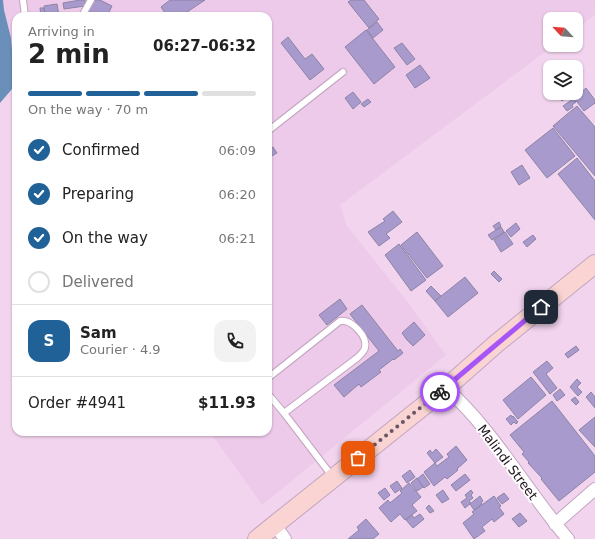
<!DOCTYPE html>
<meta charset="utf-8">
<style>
body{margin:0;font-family:"DejaVu Sans",sans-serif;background:#f2f2f2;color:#222;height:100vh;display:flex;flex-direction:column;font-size:15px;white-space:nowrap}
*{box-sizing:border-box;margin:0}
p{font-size:13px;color:#767676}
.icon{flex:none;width:22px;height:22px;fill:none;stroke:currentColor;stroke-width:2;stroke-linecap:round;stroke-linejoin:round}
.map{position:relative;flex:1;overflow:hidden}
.side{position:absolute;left:12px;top:12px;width:260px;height:424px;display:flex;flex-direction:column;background:#fff;border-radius:12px;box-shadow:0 1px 3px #0004}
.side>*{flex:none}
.needle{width:26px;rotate:296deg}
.fabs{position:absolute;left:543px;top:12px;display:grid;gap:8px}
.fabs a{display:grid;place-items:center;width:40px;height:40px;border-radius:8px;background:#fff;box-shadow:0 1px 3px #0004;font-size:20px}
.pin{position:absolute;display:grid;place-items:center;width:34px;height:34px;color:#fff;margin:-17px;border-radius:8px;box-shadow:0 2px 6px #0006}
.courier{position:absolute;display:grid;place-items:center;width:40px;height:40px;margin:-20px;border:3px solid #a855f7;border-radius:50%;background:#fff;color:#222;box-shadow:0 1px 5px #0007}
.headline em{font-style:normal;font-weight:700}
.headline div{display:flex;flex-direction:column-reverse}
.headline{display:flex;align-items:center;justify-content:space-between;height:68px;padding:0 16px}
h1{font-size:26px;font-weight:700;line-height:30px}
.bar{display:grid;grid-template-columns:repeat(4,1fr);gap:6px 4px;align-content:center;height:48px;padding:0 16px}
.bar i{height:5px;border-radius:3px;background:#e0e0e0}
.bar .active{background:#206197}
.bar p{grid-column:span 4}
.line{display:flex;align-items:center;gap:10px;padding:0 16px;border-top:1px solid #e0e0e0}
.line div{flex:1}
.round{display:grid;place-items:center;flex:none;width:42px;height:42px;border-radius:12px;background:#f2f2f2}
ol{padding:0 16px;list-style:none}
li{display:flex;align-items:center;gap:12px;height:44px}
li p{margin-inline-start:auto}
li .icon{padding:4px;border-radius:50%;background:#206197;color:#fff;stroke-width:4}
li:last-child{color:#767676}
li i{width:22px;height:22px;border:2px solid #e0e0e0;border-radius:50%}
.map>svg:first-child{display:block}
.built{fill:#edc9ea}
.water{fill:#6a8fb8}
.building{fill:#a89acd;stroke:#8c84a5}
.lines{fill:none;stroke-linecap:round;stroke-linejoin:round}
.lane-casing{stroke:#c2a5c0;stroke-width:8}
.street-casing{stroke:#c2a5c0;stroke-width:14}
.secondary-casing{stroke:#c2a5c0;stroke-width:20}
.lane{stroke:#fff;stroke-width:6}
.street{stroke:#fff;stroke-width:12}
.secondary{stroke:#f9d4d2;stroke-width:18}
.done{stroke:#685766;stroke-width:4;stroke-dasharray:0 7.2}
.route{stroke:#a855f7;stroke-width:5}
.labels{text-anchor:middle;stroke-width:4;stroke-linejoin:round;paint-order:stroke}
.street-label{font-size:13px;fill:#1e131d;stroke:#fff}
</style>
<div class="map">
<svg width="595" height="539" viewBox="0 0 595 539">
<rect width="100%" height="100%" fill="#f2d4ef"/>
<path class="built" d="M3 0H595V15L576 29V19H550V45H554L340 205 347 226 409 304 446 355 262 505 210 432H268V16H16V102L12 89 13 62 11 38 4 10Z"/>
<path class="water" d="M0 0H3L4 10 11 38 13 62 12 89 0 103Z"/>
<g class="building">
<path d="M80 0H85V6L64 9 63 3Z"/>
<path d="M93 0H100L112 6 107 16H86Z"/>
<path d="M170 0H205L181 16H167L161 7Z"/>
<path d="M351 0H364L379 19 369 28 348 2Z"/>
<path d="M57 4 59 16H45L44 6Z"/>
<path d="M40 8H44L45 15 41 16Z"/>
<path d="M377 22 383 30 373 38 367 30Z"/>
<path d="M366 30 395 67 374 84 345 47Z"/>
<path d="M288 37 305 59 312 54 324 69 310 80 281 43Z"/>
<path d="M402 43 415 59 407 65 394 48Z"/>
<path d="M420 65 430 78 415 88 406 75Z"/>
<path d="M586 88 595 100V103L584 111 574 98Z"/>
<path d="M353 92 361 102 353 109 345 98Z"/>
<path d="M562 93H564L567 96 562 101 558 97Z"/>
<path d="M368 99 371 102 364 107 361 104Z"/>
<path d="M573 99 576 102 572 105 573 107 567 111 563 106Z"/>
<path d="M577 106 595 127V176L553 126Z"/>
<path d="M553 128 575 156 547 178 525 150Z"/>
<path d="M273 147 277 153 270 157 268 155V150Z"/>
<path d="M577 158 595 181V220L558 174Z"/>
<path d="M522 165 530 178 519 185 511 172Z"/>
<path d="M393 211 402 222 386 234 390 238 379 246 368 232 385 221 383 219Z"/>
<path d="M499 222 501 226 496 230 493 226Z"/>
<path d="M516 223 520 229 511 237 506 231Z"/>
<path d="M501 227 504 232 492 240 488 235Z"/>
<path d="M417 232 443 266 427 278 401 245Z"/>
<path d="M505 232 513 244 501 252 494 240Z"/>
<path d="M533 235 536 239 527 247 523 242Z"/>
<path d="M399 244 426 280 411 291 385 255Z"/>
<path d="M494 271 502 279 499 282 491 274Z"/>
<path d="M465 277 478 293 448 317 435 301Z"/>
<path d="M431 286 441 296 435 301 426 291Z"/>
<path d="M340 299 347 309 327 325 319 315Z"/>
<path d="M362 305 398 351 400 349 403 353 394 360 393 359 379 370 381 372 361 387 359 384 344 397 334 385 379 351 350 314Z"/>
<path d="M414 322 425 335 413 346 407 340 402 333Z"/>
<path d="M576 346 579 350 568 358 565 354Z"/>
<path d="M547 361 553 368 546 374 557 388 550 394 533 372Z"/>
<path d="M531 377 546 395 518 419 503 400Z"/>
<path d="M577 379 581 383 577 387 582 392 578 396 570 387Z"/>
<path d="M560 389 565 395 557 401 553 395Z"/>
<path d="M591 392 595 397V408L586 397Z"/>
<path d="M575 397 579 402 576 405 571 400Z"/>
<path d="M552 401 595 456V472L559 501 541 479 542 478 528 463 529 462 522 454 524 452 510 435Z"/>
<path d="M511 415 512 417 513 416 518 422 516 424 514 422 511 425 506 419Z"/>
<path d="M595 417V447L579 430Z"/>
<path d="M456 446 467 460 457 469 458 470 447 479 445 477 434 486 424 472 435 463 437 466 449 457 447 454Z"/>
<path d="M436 449 443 457 435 463 427 453 430 450 432 453Z"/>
<path d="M410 470 415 477 407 483 402 476Z"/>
<path d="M423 474 430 484 424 488 417 479Z"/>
<path d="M465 474 470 480 456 491 451 485Z"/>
<path d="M417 478 423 487 417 491 411 483Z"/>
<path d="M397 481 402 488 395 493 390 486Z"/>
<path d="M409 483 421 497 412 505 417 511 405 520 400 514 391 522 379 508 388 500 390 503 402 493 400 491Z"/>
<path d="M385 488 390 495 384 500 378 493Z"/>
<path d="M443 490 449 499 442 503 436 495Z"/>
<path d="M471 490 473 493 471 495 473 498 469 501 471 503 465 508 461 502 467 498 465 495Z"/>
<path d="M504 493 509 499 502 504 497 498Z"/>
<path d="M480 496 483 501 481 502 482 504 474 510 470 504Z"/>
<path d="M494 496 501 506 499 507 504 514 494 522 492 519 482 527 485 531 474 539 463 523 474 514 472 512Z"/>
<path d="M429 505 434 511 430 513 426 508Z"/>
<path d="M520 513 527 521 519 527 512 519Z"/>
<path d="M420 514 424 519 413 528 406 520 412 515 414 518Z"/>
<path d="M366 519 379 534 373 539H348L359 530 357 527Z"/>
</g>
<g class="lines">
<g class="lane-casing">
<g id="lane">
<path d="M23 0 25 16"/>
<path d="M82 16 91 0"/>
<path d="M268 131 343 72"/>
<path d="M268 378 340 321C351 319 368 336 365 348 364 352 360 355 357 358L284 413"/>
<path d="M268 394 284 413 332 476"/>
</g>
</g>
<g class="street-casing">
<g id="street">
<path d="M446 388C494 431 526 490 568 539"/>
<path d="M555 524 595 489"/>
<path d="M275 525 285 539"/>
</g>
</g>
<g class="secondary-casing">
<path id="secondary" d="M257 539 446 388 497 343 595 264"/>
</g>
<use href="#lane" class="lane"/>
<use href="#street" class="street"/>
<use href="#secondary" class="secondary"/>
</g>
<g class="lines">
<path class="done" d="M358 458 440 392"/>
<path class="route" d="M440 392 541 307"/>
</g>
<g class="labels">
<g class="street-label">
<text transform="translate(508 462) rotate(53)" y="5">Malindi Street</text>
</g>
</g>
</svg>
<div class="fabs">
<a><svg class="needle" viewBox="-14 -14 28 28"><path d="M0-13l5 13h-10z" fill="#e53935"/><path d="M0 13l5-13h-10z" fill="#767676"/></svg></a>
<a><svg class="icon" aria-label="layers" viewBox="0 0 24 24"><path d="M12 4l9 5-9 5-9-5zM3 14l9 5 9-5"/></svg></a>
</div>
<div class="pin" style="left:358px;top:458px;background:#ea580c"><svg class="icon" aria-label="bag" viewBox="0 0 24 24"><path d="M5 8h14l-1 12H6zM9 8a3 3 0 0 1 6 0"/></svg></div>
<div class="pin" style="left:541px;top:307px;background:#1f2937"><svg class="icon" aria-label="home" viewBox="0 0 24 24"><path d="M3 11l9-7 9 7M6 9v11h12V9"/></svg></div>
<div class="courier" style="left:440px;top:392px"><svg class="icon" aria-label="bike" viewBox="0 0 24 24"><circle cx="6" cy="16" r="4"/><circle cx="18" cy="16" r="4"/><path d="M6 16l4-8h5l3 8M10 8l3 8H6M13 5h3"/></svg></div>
<section class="side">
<div class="headline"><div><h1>2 min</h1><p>Arriving in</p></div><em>06:27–06:32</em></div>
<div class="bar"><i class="active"></i><i class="active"></i><i class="active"></i><i></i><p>On the way · 70 m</p></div>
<ol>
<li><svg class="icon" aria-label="check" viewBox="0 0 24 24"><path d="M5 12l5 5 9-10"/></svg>Confirmed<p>06:09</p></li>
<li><svg class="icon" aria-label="check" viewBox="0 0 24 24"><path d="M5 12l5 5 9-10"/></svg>Preparing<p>06:20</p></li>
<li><svg class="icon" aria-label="check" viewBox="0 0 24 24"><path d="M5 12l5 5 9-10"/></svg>On the way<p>06:21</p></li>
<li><i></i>Delivered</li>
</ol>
<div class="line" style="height:72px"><b class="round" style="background:#206197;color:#fff">S</b><div><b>Sam</b><p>Courier · 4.9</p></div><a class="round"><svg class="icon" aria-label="phone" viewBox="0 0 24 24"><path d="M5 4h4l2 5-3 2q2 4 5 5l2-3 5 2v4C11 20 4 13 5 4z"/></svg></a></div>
<div class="line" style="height:52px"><div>Order #4941</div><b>$11.93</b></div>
</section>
</div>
